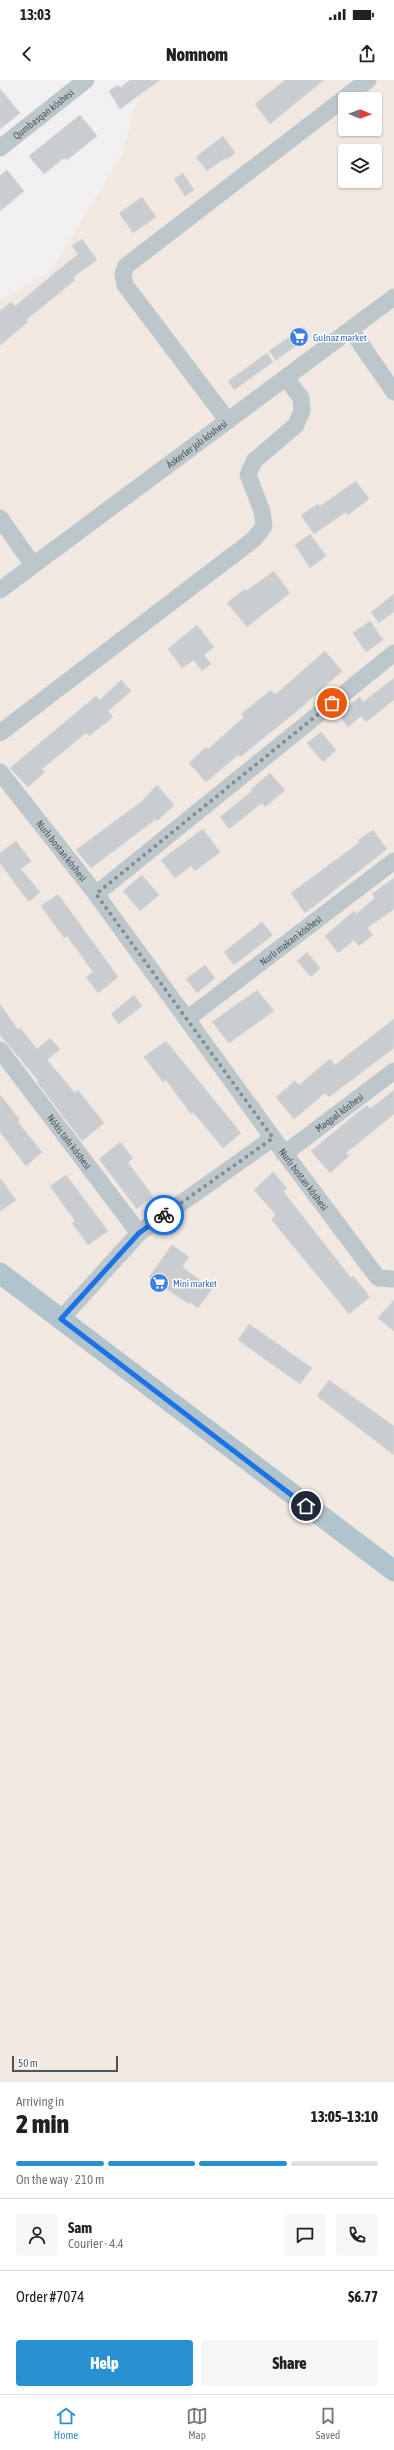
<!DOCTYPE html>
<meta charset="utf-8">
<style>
body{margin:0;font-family:"Asap Condensed",sans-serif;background:#f6f6f6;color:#202124;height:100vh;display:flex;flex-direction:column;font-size:15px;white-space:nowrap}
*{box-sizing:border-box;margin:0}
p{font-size:13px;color:#757577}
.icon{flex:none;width:22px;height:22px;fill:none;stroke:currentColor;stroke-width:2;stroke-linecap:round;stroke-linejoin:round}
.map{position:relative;height:2002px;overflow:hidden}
.panel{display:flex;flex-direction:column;background:#fff;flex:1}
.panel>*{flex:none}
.needle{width:26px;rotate:91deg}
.fabs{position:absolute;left:338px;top:12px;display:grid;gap:8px}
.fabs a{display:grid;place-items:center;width:44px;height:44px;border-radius:4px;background:#fff;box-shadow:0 1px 3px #0004;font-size:20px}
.scale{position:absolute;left:12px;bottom:10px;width:106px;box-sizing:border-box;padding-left:4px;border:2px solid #49565b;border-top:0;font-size:11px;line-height:14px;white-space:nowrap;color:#49565b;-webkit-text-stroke:3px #fff;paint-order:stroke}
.pin{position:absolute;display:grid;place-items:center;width:34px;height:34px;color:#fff;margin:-17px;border:2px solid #fff;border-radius:50%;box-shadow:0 1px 4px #0007}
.courier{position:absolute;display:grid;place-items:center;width:40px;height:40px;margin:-20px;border:3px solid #1a73e8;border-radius:50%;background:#fff;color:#222;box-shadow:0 1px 5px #0007}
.head em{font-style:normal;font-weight:800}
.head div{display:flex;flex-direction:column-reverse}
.head{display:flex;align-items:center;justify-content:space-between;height:68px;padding:0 16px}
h1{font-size:26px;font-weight:800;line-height:30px}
.bar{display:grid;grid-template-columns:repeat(4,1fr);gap:6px 4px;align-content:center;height:48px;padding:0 16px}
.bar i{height:5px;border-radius:3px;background:#e0e0e0}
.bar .active{background:#2891d2}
.bar p{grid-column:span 4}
.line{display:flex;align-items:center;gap:10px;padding:0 16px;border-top:1px solid #e0e0e0}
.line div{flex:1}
.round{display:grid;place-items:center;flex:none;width:42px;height:42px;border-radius:4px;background:#f6f6f6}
.primary-button{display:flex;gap:8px;margin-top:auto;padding:8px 16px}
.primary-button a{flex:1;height:46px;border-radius:4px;background:#2891d2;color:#fff;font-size:16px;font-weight:800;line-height:46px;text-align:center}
.primary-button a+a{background:#f6f6f6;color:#202124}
.status{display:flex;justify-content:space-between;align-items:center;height:28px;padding:0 20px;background:#fff;direction:ltr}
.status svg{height:11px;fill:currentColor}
header{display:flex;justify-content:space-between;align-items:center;height:52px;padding:0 16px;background:#fff;font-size:18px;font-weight:800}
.tab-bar{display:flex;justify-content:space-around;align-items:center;height:56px;border-top:1px solid #e0e0e0;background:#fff;font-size:11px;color:#757577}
.tab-bar a{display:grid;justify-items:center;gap:2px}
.tab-bar .active{color:#2891d2}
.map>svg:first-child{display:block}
.sand{fill:#f1e9e1;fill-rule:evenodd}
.building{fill:#c9cdd0;stroke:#d4d7da}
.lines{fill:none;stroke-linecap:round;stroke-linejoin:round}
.minor{stroke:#bcc6cb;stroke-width:17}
.major{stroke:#b1c3cb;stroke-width:21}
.done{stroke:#848c8f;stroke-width:4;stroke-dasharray:0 7.2}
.route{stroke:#1a73e8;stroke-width:5}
.labels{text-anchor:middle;stroke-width:3;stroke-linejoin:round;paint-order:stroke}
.street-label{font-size:10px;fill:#49565b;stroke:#fff}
.shop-label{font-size:10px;fill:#366cbe;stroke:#fff;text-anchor:start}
</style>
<div class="status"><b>13:03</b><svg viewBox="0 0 49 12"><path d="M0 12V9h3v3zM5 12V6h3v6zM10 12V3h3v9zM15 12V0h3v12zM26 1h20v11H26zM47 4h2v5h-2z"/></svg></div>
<header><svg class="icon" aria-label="back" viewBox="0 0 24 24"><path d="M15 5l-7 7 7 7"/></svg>Nomnom<svg class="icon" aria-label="share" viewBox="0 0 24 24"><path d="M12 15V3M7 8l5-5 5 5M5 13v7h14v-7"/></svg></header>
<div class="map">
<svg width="394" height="2002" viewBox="0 0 394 2002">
<rect width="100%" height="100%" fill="#f1eff0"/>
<path class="sand" d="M142 0H394V2002H0V220L50 192 123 73ZM345 19H375V49H345ZM345 71H375V101H345Z"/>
<g class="building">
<path d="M130 0H160L120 29 109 11 118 5 120 8Z"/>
<path d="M285 0H324L270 44 255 24Z"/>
<path d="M0 9 20 33 0 49Z"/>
<path d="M80 35 97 56 67 80 64 78 44 94 29 76Z"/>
<path d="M223 56 235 73 226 80 225 78 207 91 196 77Z"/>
<path d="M7 90 24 111 0 131V96Z"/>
<path d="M183 93 194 110 185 116 174 99Z"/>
<path d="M142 117 156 137 133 153 119 133Z"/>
<path d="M82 159 97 180 73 197 75 200 26 240 28 242 0 265V231L11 222 15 226 78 174 72 166Z"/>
<path d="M304 247 310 256 276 280 269 271Z"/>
<path d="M267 273 273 282 234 310 228 301Z"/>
<path d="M356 401 369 419 348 435 346 432 314 454 301 435 318 424 320 426Z"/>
<path d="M310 454 326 476 310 488 295 465Z"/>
<path d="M274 491 290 513 247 547 227 523 245 509 246 511Z"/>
<path d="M394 514V532L379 543 371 532Z"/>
<path d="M370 541 383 560 366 572 353 553Z"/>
<path d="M197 545 214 567 204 575 211 584 202 591 194 580 182 588 168 569Z"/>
<path d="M325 571 342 591 297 631 240 677 238 675 206 702 189 683 206 667 208 669 244 637 241 634 271 610 275 615Z"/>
<path d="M394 598V620L366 642 361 636 348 647 338 634 360 617 363 622Z"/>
<path d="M121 600 131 611 108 631 113 637 89 656 86 653 42 689 45 692 28 707 10 688 96 616 100 620Z"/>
<path d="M321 652 336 670 323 682 307 663Z"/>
<path d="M270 693 285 710 265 727 262 723 229 749 220 737 252 711 251 709Z"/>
<path d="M157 705 174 725 157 741 156 739 91 788 76 770 141 722Z"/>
<path d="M203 749 220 772 195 791 191 786 175 798 161 780Z"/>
<path d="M373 750 387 769 305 833 291 813 360 762 358 760Z"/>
<path d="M16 761 31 781 21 789 40 812 29 822 0 783V773Z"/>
<path d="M142 795 159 815 140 831 123 811Z"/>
<path d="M394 798V829L367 848 373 855 359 866 354 860 338 873 325 856 354 831 356 834 375 818 372 814Z"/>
<path d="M58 814 118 897 98 913 86 897 93 892 67 856 64 858 41 826Z"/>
<path d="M262 842 273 855 234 885 224 872Z"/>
<path d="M307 872 320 888 311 897 297 881Z"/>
<path d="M205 885 215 898 197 913 186 899Z"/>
<path d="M257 910 274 931 229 963 212 942Z"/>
<path d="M134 915 142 926 119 944 111 934Z"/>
<path d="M0 924 18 950 20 948 37 969 50 958 60 969 47 980 75 1013 78 1010 104 1043 82 1061 37 1002 38 1000 0 955Z"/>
<path d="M394 939V968L329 1017 325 1013 294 1039 276 1017 295 1001 299 1005 330 979 335 985Z"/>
<path d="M166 961 241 1053 223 1068 193 1032 191 1034 166 1000 163 1002 144 977Z"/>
<path d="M394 1010V1034L346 1073 349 1076 330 1093 311 1071 367 1025 370 1029Z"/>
<path d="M0 1015 20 1040 18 1042 42 1072 26 1086 0 1052Z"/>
<path d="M120 1062 133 1078 128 1083 153 1116 137 1129 99 1079Z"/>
<path d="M273 1092 287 1108 283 1111 351 1198 353 1196 370 1217 349 1234 271 1139 276 1135 254 1110Z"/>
<path d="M66 1095 108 1151 88 1165 72 1143 75 1141 50 1106Z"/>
<path d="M0 1098 16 1120 0 1131Z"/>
<path d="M172 1165 189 1177 182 1187 212 1209 198 1228 190 1222 189 1224 149 1197Z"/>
<path d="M394 1220V1251L378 1238Z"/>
<path d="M249 1244 312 1288 300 1304 238 1260Z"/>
<path d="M329 1300 394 1346V1375L317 1316Z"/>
</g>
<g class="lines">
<g class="minor">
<path id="s1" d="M0 68 86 0"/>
<path d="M351 250 394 312"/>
<path d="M228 341 125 205 123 194 126 186 368 0"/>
<path d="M0 438 33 485"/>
<path id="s2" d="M0 510 394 217"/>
<path d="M0 653 254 459 264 446 262 431 248 395 254 381 296 345 302 331 301 318 286 298"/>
<path id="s3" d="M0 692 96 814 273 1058 378 1198 394 1199"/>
<path d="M96 814 394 573"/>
<path id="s4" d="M187 939 394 781"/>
<path id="s5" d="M0 970 139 1153"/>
<path id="s6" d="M284 1074 394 991"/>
<path d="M61 1239 139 1153 273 1058"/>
</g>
<path class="major" d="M0 1193 394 1491"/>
</g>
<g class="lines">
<path class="done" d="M164 1135 273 1058 96 814 332 623"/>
<path class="route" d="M164 1135 139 1153 61 1239 306 1426"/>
</g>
<defs>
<g id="supermarket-disc" transform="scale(1)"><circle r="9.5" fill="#3f7fe0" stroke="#fff"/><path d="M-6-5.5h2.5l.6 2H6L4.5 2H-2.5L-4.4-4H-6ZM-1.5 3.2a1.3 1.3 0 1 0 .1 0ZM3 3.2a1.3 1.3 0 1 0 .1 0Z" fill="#fff"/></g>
</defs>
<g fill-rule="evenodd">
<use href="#supermarket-disc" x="299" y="257"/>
<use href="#supermarket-disc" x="159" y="1203"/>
</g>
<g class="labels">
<g class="street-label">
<text dy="4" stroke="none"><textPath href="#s1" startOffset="55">Qumbasqan kóshesi</textPath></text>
<text dy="4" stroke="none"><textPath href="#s2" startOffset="245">Áskerler jolı kóshesi</textPath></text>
<text dy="4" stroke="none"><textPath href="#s3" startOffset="100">Nurlı bostan kóshesi</textPath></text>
<text dy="4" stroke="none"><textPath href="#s4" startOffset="130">Nurlı makan kóshesi</textPath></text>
<text dy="4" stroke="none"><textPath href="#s6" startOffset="69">Maqpal kóshesi</textPath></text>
<text dy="4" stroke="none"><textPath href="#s5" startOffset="115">Nókis tańı kóshesi</textPath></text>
<text dy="4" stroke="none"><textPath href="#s3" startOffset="508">Nurlı bostan kóshesi</textPath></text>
</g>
<g class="shop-label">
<text x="313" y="261">Gulnaz market</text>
<text x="173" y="1207">Mini market</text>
</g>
</g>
</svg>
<div class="fabs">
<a><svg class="needle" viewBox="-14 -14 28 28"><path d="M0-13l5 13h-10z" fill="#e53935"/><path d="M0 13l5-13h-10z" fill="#757577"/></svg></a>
<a><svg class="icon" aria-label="layers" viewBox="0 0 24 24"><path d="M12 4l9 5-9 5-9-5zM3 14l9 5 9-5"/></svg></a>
</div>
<div class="scale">50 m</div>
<div class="pin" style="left:332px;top:623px;background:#ea580c"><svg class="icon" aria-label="bag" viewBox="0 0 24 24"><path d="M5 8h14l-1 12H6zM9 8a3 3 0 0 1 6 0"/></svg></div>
<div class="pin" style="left:306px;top:1426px;background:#1f2937"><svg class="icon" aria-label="home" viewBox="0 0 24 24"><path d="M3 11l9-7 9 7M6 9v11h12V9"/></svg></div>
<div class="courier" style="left:164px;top:1135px"><svg class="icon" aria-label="bike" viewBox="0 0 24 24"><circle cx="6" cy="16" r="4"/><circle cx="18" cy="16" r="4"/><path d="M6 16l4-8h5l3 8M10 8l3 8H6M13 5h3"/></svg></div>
</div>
<section class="panel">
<div class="head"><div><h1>2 min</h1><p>Arriving in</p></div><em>13:05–13:10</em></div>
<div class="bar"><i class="active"></i><i class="active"></i><i class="active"></i><i></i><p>On the way · 210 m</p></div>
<div class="line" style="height:72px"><a class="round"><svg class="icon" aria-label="person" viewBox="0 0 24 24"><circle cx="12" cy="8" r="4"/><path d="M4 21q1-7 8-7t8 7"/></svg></a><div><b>Sam</b><p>Courier · 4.4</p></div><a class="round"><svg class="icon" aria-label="chat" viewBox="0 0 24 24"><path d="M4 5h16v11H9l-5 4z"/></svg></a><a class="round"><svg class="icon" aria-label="phone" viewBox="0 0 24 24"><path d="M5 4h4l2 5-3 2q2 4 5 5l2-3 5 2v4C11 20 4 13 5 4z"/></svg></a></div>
<div class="line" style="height:52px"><div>Order #7074</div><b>$6.77</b></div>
<div class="primary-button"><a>Help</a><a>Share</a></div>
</section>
<nav class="tab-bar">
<a class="active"><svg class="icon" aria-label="home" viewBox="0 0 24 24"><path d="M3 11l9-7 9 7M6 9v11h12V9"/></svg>Home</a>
<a><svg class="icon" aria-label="map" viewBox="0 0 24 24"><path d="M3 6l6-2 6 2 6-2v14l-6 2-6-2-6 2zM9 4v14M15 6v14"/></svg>Map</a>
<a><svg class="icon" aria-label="saved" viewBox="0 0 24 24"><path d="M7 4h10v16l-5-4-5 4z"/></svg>Saved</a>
</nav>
